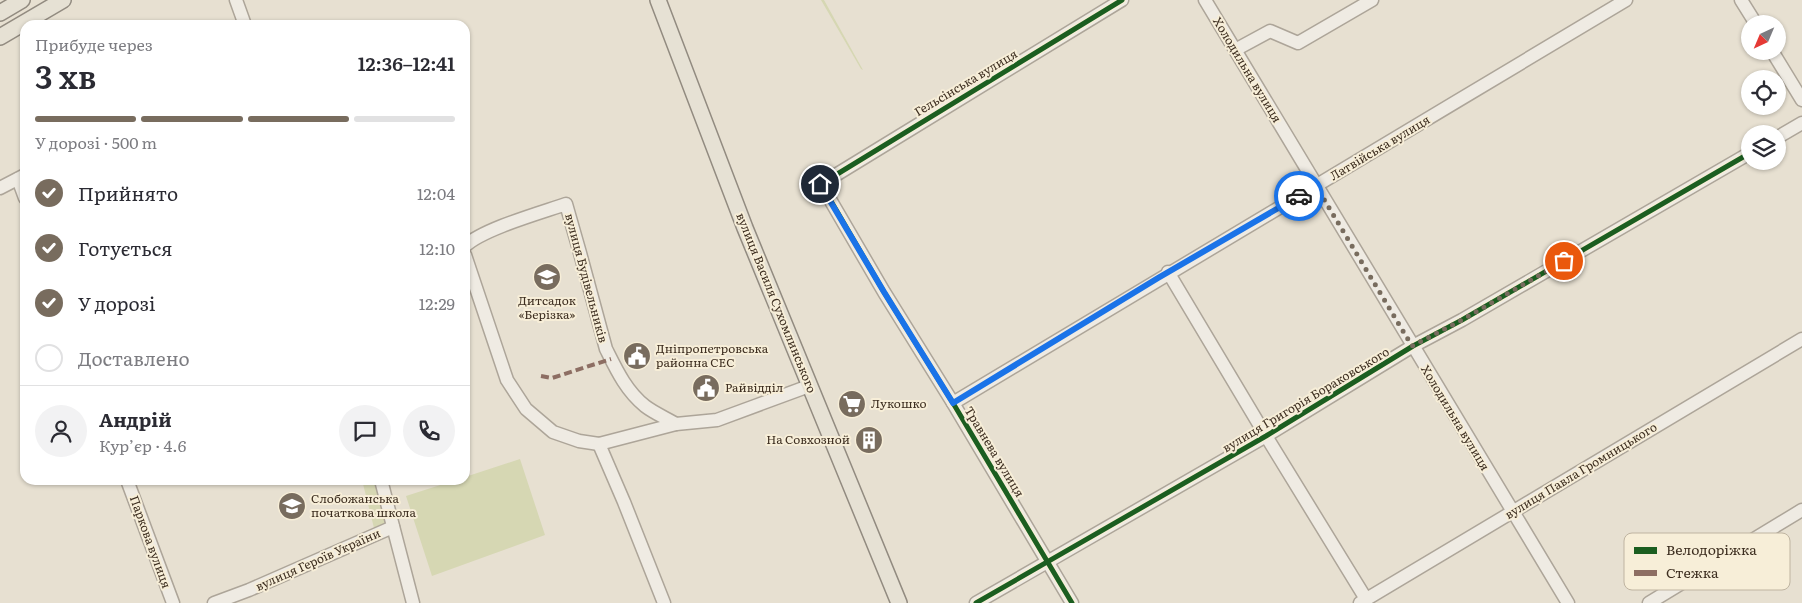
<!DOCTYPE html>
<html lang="uk">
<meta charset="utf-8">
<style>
body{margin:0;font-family:Literata,serif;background:#f2f2f3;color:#2b2b33;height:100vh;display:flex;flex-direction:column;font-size:19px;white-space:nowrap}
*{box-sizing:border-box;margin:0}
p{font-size:16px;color:#7c7c81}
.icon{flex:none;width:28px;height:28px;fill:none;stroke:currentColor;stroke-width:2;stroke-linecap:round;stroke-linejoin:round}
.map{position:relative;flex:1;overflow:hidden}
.details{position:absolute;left:20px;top:20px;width:450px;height:465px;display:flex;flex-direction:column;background:#fff;border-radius:15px;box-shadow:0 1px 4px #0004}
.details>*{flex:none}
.needle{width:32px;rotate:224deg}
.controls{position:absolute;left:1741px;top:15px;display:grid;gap:10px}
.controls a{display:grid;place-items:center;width:45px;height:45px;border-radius:50%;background:#fff;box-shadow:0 1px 4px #0004;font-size:25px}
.pin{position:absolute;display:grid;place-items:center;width:42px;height:42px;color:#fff;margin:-21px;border:2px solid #fff;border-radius:50%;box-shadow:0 1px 5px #0007}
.courier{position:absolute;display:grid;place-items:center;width:50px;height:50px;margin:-25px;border:4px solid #1a73e8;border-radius:50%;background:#fff;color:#222;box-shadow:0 1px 6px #0007}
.overview em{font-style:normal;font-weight:600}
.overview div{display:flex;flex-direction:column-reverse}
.overview{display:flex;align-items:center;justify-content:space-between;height:85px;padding:0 15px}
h1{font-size:32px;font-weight:600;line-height:38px}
.bar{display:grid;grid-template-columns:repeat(4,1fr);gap:8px 5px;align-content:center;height:60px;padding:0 15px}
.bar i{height:6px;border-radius:4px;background:#e1e1e2}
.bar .current{background:#786c5e}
.bar p{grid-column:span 4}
.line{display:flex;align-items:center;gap:12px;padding:0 15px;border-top:1px solid #e1e1e2}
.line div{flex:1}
.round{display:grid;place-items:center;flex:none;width:52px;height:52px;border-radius:26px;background:#f2f2f3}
ol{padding:0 15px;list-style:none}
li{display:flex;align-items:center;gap:15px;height:55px}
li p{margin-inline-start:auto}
li .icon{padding:5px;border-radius:50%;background:#786c5e;color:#fff;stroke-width:4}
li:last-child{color:#7c7c81}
li i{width:28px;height:28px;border:2px solid #e1e1e2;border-radius:50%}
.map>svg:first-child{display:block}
.green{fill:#d6d7b3}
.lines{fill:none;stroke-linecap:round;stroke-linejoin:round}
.minor-casing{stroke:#ada599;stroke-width:15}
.major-casing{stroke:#928b80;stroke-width:18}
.minor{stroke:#efebe3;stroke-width:12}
.major{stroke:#e6e1d4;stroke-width:15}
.quiet{stroke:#8d6e63;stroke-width:4;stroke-dasharray:8 4;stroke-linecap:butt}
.cycleway-casing{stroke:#f7eed8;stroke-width:8}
.cycleway{stroke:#1b5e20;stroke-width:5}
.done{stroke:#786c5e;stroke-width:5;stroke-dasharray:0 9}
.route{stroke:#1a73e8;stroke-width:6}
.labels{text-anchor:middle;stroke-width:4;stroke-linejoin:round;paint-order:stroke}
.street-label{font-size:12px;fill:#3d2e20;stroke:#f7eed8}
.poi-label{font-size:12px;fill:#3d2e20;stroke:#f7eed8;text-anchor:start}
.key{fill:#f7eed8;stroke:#bfb4a1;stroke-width:1}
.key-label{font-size:14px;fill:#3d2e20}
</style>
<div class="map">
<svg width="1802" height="603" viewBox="0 0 1802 603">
<rect width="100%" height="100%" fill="#e7e0d1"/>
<g class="green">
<path d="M821 0H824L863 70 861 69Z"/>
<path d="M520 459 545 535 432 576 406 496 456 480H465V477Z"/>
<path d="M362 480H377L388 523 374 528Z"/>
</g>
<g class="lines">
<g class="minor-casing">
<g id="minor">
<path d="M236 0 245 25"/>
<path d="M1205 0 1568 603"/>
<path d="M1741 0 1756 24"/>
<path d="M1235 50 1270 31 1298 43 1372 0"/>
<path d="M1772 51 1802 100"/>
<path d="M1778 137 1802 123"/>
<path d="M18 179 25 198"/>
<path d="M0 188 25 175"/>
<path d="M465 246C483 229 540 213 566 204L580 253 606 349C616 369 626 391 645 406 654 413 666 418 676 424"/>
<path d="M465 255 507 380 526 409 553 432 579 441 599 444 676 424 717 420 809 386"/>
<path d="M1168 272 1266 436 1366 599"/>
<path d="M953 403C1176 267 1402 135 1626 0"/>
<path d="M599 444 624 502 664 603"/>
<path d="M127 480 173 603"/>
<path d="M381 480 413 603"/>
<path d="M214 603 249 590 393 527"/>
<path d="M976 603 1266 436 1413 346 1462 320 1750 153"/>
<path d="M1072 603 953 403 884 292 821 184 1122 0"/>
<path d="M1360 603 1802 339"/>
<path d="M1649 603 1802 510"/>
</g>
</g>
<g class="major-casing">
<g id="major">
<path d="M658 0 745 228 899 603"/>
<path d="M0 13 22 0"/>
<path d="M0 37 63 0"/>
</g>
</g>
<use href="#minor" class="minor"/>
<use href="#major" class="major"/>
<path class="quiet" d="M541 376 552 378 611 359"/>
<g class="cycleway-casing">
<g id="cycleway">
<path d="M976 603 1266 436 1413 346 1462 320 1750 153"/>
<path d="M1072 603 953 403 884 292 821 184 1122 0"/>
</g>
</g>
<use href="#cycleway" class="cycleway"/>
</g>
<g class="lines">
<path class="done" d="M1299 196 1316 186 1412 346 1462 320 1564 261"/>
<path class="route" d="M820 184 884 292 953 403 1158 278 1299 196"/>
</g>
<defs>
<g id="school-disc" transform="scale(1.4375)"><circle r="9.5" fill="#786c5e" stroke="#f7eed8"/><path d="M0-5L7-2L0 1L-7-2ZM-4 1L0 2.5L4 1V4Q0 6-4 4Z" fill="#fff"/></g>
<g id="civic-disc" transform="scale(1.4375)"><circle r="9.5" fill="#786c5e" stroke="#f7eed8"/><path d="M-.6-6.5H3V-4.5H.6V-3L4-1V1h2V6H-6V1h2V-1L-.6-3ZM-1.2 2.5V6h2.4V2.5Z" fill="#fff"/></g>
<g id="supermarket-disc" transform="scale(1.4375)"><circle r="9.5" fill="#786c5e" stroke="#f7eed8"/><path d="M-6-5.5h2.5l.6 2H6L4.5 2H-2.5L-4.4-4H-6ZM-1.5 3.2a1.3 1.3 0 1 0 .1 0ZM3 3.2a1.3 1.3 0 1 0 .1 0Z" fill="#fff"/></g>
<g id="building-disc" transform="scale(1.4375)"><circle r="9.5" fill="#786c5e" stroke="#f7eed8"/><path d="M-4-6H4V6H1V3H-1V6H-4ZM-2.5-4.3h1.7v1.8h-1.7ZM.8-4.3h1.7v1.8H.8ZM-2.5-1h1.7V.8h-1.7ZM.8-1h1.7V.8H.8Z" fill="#fff"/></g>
</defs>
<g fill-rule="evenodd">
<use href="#school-disc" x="547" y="277"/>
<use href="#civic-disc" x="637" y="356"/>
<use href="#civic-disc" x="706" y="388"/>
<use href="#supermarket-disc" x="852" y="404"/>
<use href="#building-disc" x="869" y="440"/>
<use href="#school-disc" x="292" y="506"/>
</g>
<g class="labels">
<g class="street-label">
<text transform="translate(1247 70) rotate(59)" y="4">Холодильна вулиця</text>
<text transform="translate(966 83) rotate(-31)" y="4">Гельсінська вулиця</text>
<text transform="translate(1380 148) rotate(-31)" y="4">Латвійська вулиця</text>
<text transform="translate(586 278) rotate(75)" y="4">вулиця Будівельників</text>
<text transform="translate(776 303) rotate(68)" y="4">вулиця Василя Сухомлинського</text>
<text transform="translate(1306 400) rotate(-31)" y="4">вулиця Григорія Бораковського</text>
<text transform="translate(1455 418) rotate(59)" y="4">Холодильна вулиця</text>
<text transform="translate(994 452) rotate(59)" y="4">Травнева вулиця</text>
<text transform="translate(1581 471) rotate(-31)" y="4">вулиця Павла Громницького</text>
<text transform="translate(150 542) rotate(70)" y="4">Паркова вулиця</text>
<text transform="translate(318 560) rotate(-24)" y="4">вулиця Героїв України</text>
</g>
<g class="poi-label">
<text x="547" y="305" text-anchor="middle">Дитсадок<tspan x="547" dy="14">«Берізка»</tspan></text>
<text x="656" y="353">Дніпропетровська<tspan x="656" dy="14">районна СЕС</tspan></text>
<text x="725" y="392">Райвідділ</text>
<text x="871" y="408">Лукошко</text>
<text x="850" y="444" text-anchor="end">На Совхозной</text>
<text x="311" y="503">Cлобожанська<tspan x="311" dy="14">початкова школа</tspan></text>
</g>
</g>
<rect x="1624" y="533" width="166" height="57" rx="8" class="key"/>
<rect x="1634" y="547" width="23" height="7" fill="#1b5e20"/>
<rect x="1634" y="570" width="23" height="6" fill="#8d6e63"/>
<g class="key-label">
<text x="1666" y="555">Велодоріжка</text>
<text x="1666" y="578">Стежка</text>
</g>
</svg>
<div class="controls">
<a><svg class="needle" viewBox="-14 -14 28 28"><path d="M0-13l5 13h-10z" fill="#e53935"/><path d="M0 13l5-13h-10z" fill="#7c7c81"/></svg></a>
<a><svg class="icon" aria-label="locate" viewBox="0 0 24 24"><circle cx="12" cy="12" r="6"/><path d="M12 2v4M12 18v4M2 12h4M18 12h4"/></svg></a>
<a><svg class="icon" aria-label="layers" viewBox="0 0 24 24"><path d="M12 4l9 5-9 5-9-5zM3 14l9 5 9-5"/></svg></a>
</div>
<div class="pin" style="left:1564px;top:261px;background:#ea580c"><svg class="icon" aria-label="bag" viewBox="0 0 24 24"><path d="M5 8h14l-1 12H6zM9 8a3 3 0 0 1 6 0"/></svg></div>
<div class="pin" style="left:820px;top:184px;background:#1f2937"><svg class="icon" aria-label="home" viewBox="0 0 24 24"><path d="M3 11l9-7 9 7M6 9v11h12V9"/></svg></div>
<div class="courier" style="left:1299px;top:196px"><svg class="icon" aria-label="car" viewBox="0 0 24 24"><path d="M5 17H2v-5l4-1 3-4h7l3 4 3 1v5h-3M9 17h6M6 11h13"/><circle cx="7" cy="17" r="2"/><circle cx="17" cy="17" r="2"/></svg></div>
<section class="details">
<div class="overview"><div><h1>3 хв</h1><p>Прибуде через</p></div><em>12:36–12:41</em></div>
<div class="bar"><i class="current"></i><i class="current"></i><i class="current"></i><i></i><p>У дорозі · 500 m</p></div>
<ol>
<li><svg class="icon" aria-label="check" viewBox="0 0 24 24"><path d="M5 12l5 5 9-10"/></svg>Прийнято<p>12:04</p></li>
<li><svg class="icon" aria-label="check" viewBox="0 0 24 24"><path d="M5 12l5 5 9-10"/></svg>Готується<p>12:10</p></li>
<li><svg class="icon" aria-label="check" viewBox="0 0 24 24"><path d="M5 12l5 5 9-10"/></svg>У дорозі<p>12:29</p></li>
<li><i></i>Доставлено</li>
</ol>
<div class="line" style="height:90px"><a class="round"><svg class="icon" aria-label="person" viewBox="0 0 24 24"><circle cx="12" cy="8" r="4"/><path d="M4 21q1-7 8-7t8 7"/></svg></a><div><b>Андрій</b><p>Кур’єр · 4.6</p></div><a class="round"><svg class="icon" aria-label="chat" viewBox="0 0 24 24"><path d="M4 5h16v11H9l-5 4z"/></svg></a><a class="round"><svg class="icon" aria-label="phone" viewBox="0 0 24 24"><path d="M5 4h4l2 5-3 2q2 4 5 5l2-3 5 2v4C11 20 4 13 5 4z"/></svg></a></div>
</section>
</div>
